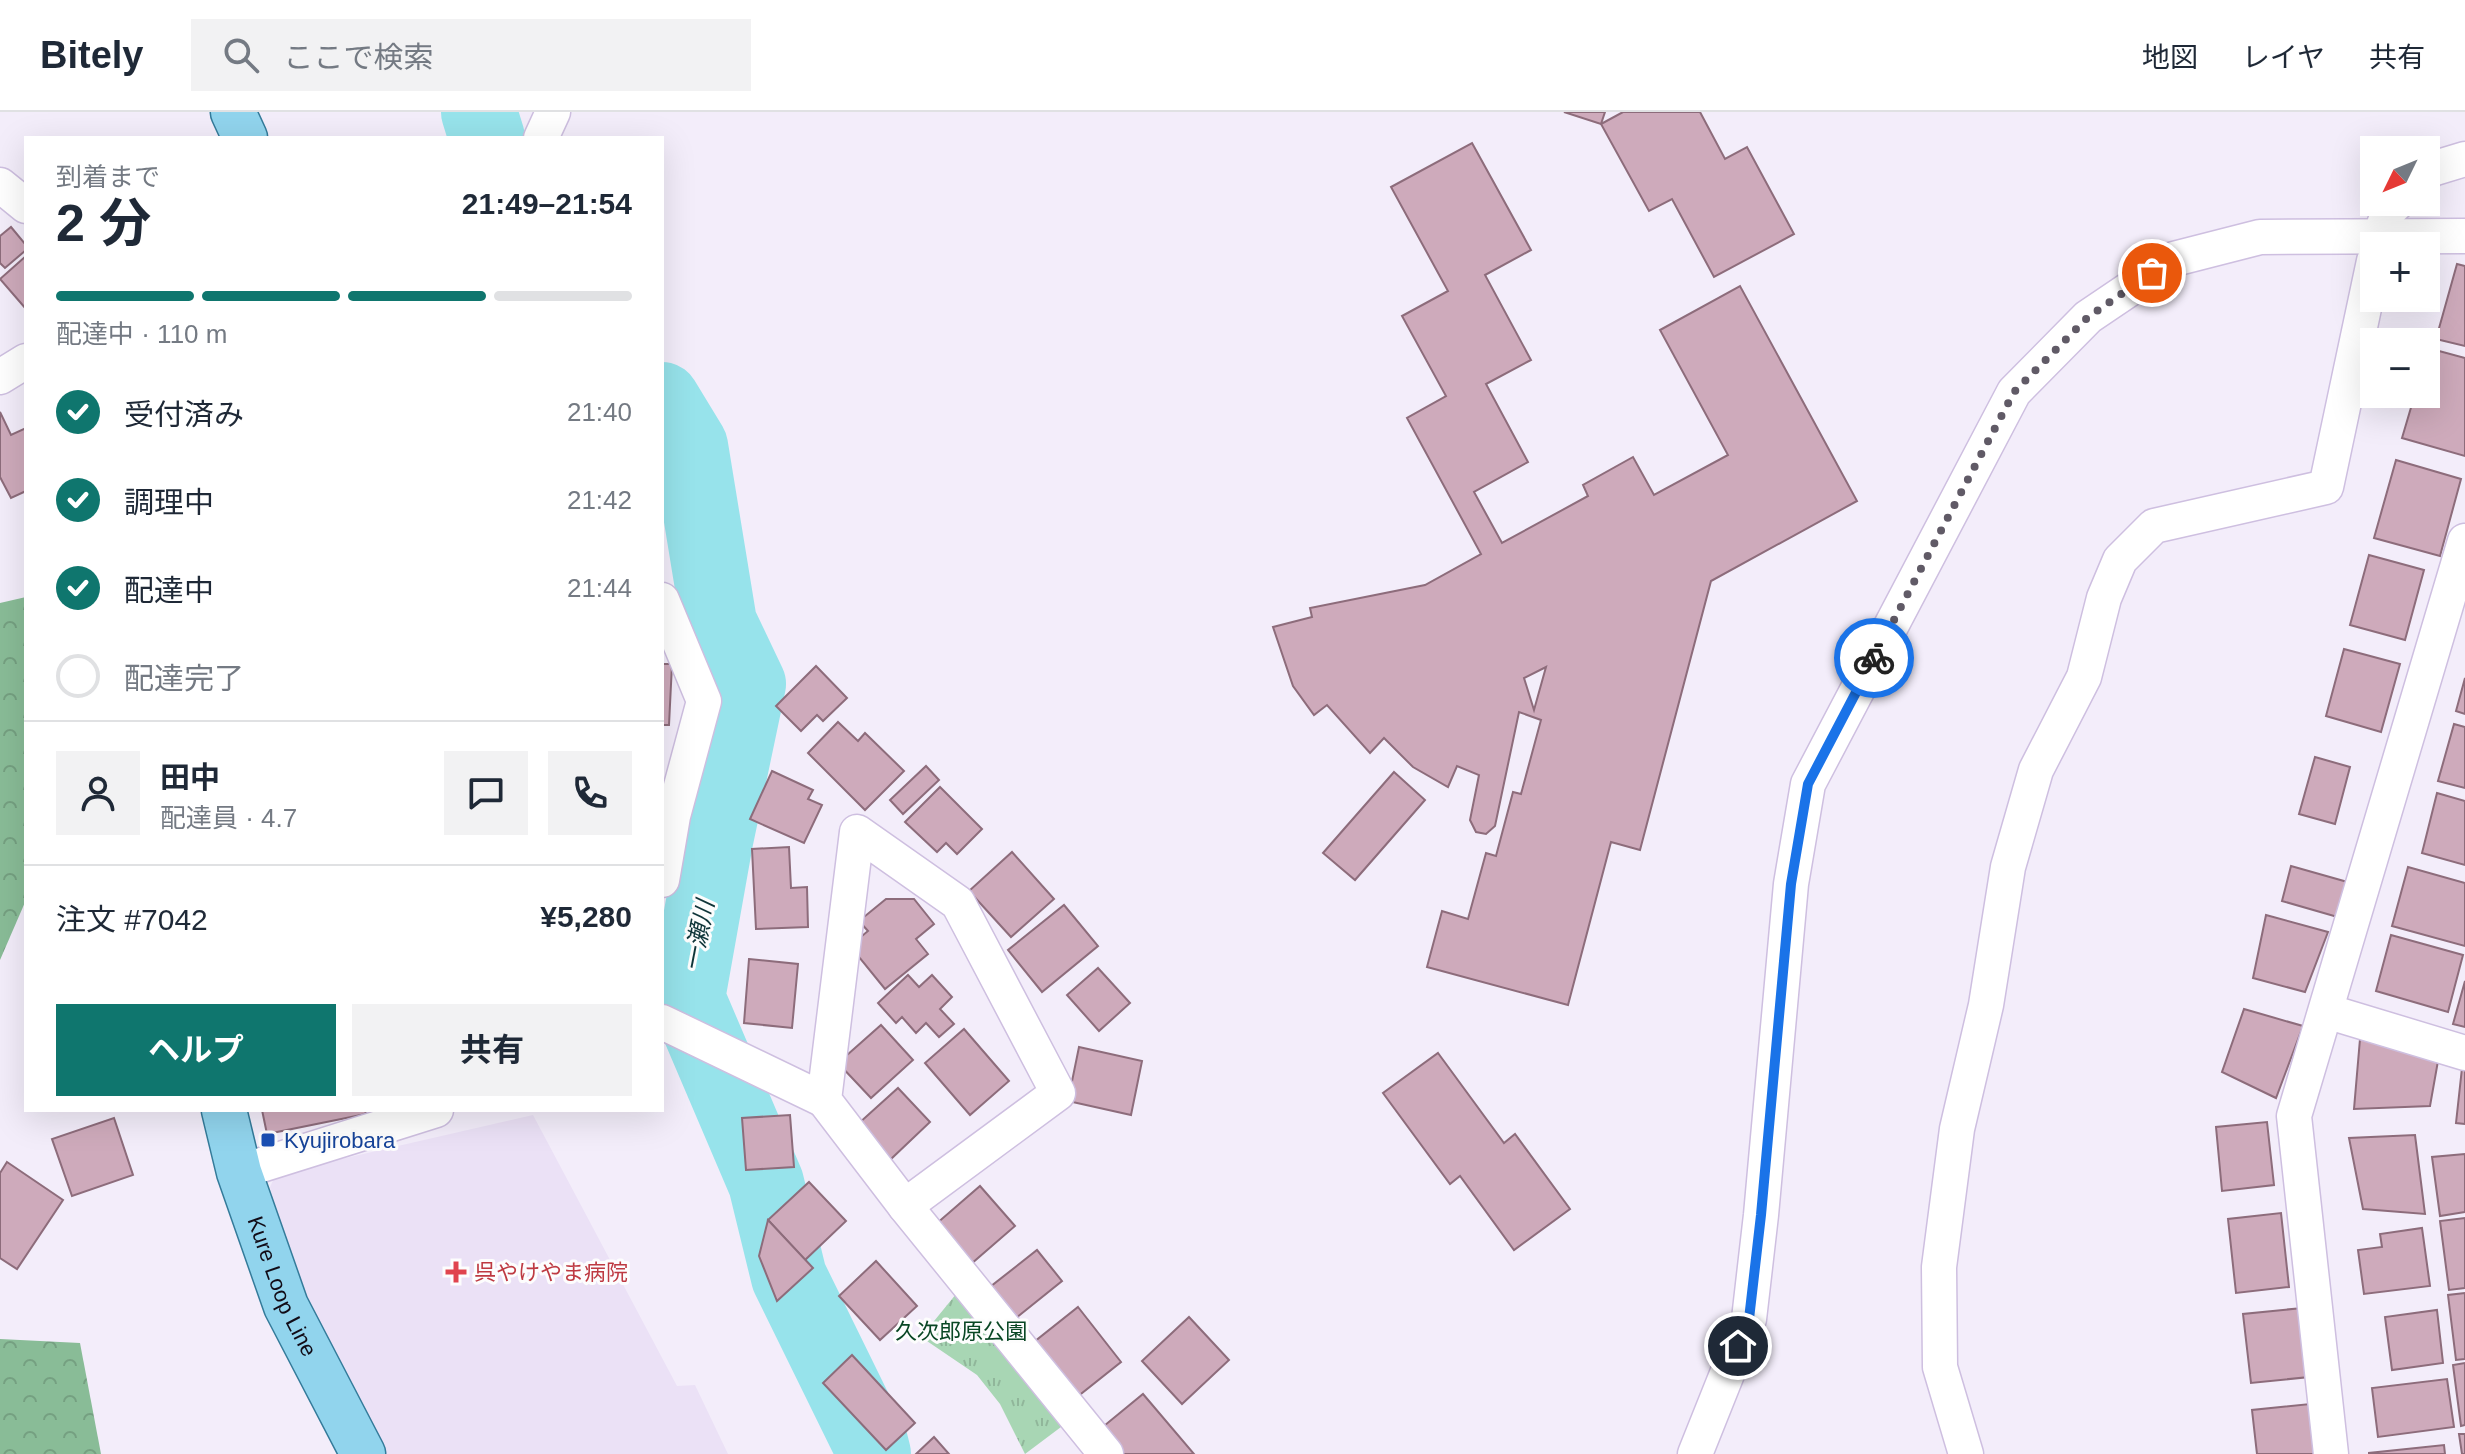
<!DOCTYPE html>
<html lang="ja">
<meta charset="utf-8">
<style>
body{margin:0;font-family:Arial,"Noto Sans JP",sans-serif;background:#f2f2f3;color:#1f2937;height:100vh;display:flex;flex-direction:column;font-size:30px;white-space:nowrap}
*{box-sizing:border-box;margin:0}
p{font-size:26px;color:#747a83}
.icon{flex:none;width:44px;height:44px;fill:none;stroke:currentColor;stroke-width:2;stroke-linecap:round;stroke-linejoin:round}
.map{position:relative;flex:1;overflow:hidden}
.details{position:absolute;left:24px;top:24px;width:640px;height:976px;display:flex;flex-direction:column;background:#fff;border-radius:0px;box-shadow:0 8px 32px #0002}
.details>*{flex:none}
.needle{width:52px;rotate:227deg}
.fabs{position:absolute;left:2360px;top:24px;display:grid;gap:16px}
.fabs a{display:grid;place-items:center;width:80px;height:80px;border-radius:0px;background:#fff;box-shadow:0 8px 32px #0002;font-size:40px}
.pin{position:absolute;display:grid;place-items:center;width:68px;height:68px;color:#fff;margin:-34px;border:4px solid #fff;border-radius:50%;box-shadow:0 2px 8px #0007}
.courier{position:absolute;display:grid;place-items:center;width:80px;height:80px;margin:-40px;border:6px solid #1a73e8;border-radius:50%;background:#fff;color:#222;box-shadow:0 2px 10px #0007}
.headline em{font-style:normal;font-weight:700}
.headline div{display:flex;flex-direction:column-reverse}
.headline{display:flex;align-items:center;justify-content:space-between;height:136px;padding:0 32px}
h1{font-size:52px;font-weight:700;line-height:60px}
.bar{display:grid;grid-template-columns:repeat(4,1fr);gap:12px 8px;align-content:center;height:96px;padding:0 32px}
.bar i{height:10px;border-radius:6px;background:#e0e1e3}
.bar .on{background:#0f766e}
.bar p{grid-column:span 4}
.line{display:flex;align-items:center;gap:20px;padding:0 32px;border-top:2px solid #e0e1e3}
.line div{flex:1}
.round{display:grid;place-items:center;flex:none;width:84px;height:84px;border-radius:0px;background:#f2f2f3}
ol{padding:0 32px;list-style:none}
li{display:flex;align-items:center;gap:24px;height:88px}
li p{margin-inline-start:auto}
li .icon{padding:8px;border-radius:50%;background:#0f766e;color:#fff;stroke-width:4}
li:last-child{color:#747a83}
li i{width:44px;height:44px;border:4px solid #e0e1e3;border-radius:50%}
.button{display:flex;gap:16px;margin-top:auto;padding:16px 32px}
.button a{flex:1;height:92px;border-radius:0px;background:#0f766e;color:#fff;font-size:32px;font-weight:700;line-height:92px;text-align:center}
.button a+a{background:#f2f2f3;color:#1f2937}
header{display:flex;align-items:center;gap:48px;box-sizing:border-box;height:112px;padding:0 40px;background:#fff;border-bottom:2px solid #e0e1e3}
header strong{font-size:38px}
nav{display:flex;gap:44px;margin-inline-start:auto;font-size:28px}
.search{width:560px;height:72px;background:#f2f2f3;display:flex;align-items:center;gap:20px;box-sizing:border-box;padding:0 28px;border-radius:0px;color:#747a83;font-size:30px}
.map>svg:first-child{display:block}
.medical{fill:#ebe1f6}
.grass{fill:url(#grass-tufts)}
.forest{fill:url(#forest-crowns)}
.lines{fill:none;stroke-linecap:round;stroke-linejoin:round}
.river{stroke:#97e3eb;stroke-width:76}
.building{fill:#ceaabb;stroke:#8d6c7b;stroke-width:2;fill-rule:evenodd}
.street-casing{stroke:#cebfe0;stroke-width:37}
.primary-casing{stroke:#347b9a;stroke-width:47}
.street{stroke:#fff;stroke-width:34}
.primary{stroke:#91d4ed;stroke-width:44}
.done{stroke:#605a66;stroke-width:8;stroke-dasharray:0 14.4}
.route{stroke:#1a73e8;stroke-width:10}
.transit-dot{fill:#1a4fb4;stroke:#fdfdfd;stroke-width:3}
.health-dot{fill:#e0444e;stroke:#fdfdfd;stroke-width:3}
.labels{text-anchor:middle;stroke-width:6;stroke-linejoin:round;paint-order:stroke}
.transit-label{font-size:22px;fill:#164399;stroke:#fdfdfd;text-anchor:start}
.health-label{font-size:22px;fill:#be3a42;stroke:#fdfdfd;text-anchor:start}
.street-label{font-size:22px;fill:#110b16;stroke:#fdfdfd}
.park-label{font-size:22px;fill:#094724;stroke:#fdfdfd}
.water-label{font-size:24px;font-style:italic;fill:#0f3539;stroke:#fdfdfd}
</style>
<header>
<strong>Bitely</strong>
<div class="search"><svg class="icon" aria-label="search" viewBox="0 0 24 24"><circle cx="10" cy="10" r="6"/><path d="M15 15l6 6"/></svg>ここで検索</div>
<nav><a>地図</a><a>レイヤ</a><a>共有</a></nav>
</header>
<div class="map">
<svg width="2465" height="1342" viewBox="0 0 2465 1342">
<defs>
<pattern id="grass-tufts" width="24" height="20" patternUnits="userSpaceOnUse" patternTransform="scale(2)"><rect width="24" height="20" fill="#a8d6b4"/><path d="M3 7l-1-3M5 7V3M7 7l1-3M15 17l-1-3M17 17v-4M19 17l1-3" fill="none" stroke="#90b69a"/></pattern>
<pattern id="forest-crowns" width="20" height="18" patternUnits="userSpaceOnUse" patternTransform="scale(2)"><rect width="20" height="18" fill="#89bc97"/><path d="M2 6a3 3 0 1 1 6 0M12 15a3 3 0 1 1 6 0" fill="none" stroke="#75a081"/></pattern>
</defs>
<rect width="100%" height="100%" fill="#f3edfa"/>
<path class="medical" d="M533 1003 677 1274 695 1273 728 1342H385L312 1201 279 1119 270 1075 276 1062Z"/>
<path class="grass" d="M961 1176 1065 1312 1025 1342 1000 1292 977 1263 921 1225Z"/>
<g class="forest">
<path d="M26 485V788L0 848V491Z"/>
<path d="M0 1227 80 1231 101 1342H0Z"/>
</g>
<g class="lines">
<g class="river">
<path d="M479 0 487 26"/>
<path d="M662 288 690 334 719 511 748 572 715 729 687 886 766 1071 789 1165 870 1330 873 1342"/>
</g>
</g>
<g class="building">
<path d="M1564 0H1605L1601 12Z"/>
<path d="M1623 0H1700L1725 47 1747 35 1794 122 1714 165 1672 87 1649 99 1601 12Z"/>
<path d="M1472 31 1531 138 1485 163 1531 248 1486 272 1528 350 1474 380 1502 431 1588 384 1583 373 1633 345 1654 383 1728 343 1660 218 1740 174 1857 389 1711 469 1640 738 1611 730 1568 893 1427 855 1442 799 1468 807 1486 741 1496 744 1513 680 1521 682 1541 608 1519 600 1495 714 1486 722 1476 720 1470 708 1479 663 1457 654 1448 675 1413 655 1384 626 1370 641 1327 593 1314 603 1293 574 1273 515 1312 505 1310 496 1425 473 1481 442 1407 306 1446 284 1402 204 1448 179 1391 75ZM1546 555 1534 598 1524 566Z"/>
<path d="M11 115 26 133V138L5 156 0 151V124Z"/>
<path d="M26 144V197L0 167Z"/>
<path d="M2457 152 2465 154V234L2436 227Z"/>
<path d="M2428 236 2465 246V344L2402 326 2415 282H2426V244Z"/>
<path d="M0 300 11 323 26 316V379L11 386 0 365Z"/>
<path d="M2396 348 2461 367 2440 444 2374 426Z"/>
<path d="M2369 443 2424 458 2405 528 2350 513Z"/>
<path d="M2344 537 2400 552 2381 620 2326 604Z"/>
<path d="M662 552H672L669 613H662Z"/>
<path d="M816 554 847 586 823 609 817 603 801 619 776 594Z"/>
<path d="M2465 566V602L2456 599Z"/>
<path d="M838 610 858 629 865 621 904 659 865 698 808 641Z"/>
<path d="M2454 612 2465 615V676L2438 669Z"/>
<path d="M2315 645 2350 655 2335 712 2299 702Z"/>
<path d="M926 654 939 668 903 702 890 688Z"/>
<path d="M772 659 813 678 808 687 822 693 804 731 750 707Z"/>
<path d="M1394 660 1425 688 1355 768 1323 741Z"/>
<path d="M940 675 982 717 957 742 946 731 937 740 905 710Z"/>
<path d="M2437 681 2465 689V753L2422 741Z"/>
<path d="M789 735 791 776 807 775 808 815 756 817 752 737Z"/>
<path d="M1012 740 1054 787 1011 825 969 779Z"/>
<path d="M2291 754 2351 771 2341 806 2282 789Z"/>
<path d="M2408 755 2465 771V834L2392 814Z"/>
<path d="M886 787H914L934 812 916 827 928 842 885 877 850 834 868 819 859 809Z"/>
<path d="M1064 793 1098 834 1042 880 1008 838Z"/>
<path d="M2266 803 2328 820 2305 880 2253 866Z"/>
<path d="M2391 823 2463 843 2448 900 2376 879Z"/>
<path d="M749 847 798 852 792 916 744 911Z"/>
<path d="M1098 856 1130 891 1099 919 1067 883Z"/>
<path d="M908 863 919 875 932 863 952 885 940 897 954 912 939 925 926 911 916 921 902 905 896 911 878 891Z"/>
<path d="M2465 869V915L2453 912Z"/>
<path d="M2244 897 2303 914 2276 986 2222 960Z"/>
<path d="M881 913 913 948 871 986 838 951Z"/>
<path d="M964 917 1009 969 970 1003 925 951Z"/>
<path d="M2360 927 2438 949 2430 994 2354 997Z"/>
<path d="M1079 935 1142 949 1131 1003 1068 989Z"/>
<path d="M1438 941 1504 1031 1515 1022 1570 1097 1514 1138 1460 1064 1450 1072 1383 981Z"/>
<path d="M2462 956 2465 957V1012L2456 1011Z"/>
<path d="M898 976 930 1010 891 1047 858 1012Z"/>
<path d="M262 998H365L366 1002 267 1022Z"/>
<path d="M790 1003 794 1055 746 1058 742 1006Z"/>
<path d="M114 1006 133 1063 72 1084 52 1027Z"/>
<path d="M2267 1010 2274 1073 2222 1079 2216 1015Z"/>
<path d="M2415 1023 2425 1102 2363 1097 2349 1026Z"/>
<path d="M2465 1042V1100L2440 1104 2432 1045Z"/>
<path d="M7 1050 63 1088 17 1157 0 1146V1061Z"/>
<path d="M809 1070 846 1109 805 1148 768 1108Z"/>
<path d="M980 1074 1015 1114 971 1152 936 1112Z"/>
<path d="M2281 1101 2289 1175 2236 1181 2228 1107Z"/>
<path d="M2465 1106V1176L2449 1178 2440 1109Z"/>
<path d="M768 1108 813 1156 777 1189 759 1144Z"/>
<path d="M2422 1116 2430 1174 2364 1182 2358 1138 2382 1135 2380 1122Z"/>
<path d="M1037 1138 1062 1169 1016 1206 990 1175Z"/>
<path d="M876 1149 917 1194 880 1228 839 1184Z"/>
<path d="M2465 1181V1247L2456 1248 2448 1183Z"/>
<path d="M1078 1195 1121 1250 1077 1285 1034 1230Z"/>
<path d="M2302 1196 2309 1265 2251 1271 2243 1202Z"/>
<path d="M2437 1198 2443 1251 2392 1258 2385 1205Z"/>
<path d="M1189 1205 1229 1248 1182 1292 1142 1249Z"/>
<path d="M852 1243 915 1311 886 1338 823 1271Z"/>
<path d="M2465 1251V1313L2461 1314 2453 1253Z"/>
<path d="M2447 1267 2454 1315 2378 1325 2372 1276Z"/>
<path d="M1143 1282 1194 1342H1120L1099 1318Z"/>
<path d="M2310 1292 2315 1342H2257L2252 1298Z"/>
<path d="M2459 1322H2465V1342H2462Z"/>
<path d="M934 1325 949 1342H916Z"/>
<path d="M2444 1333 2445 1342H2369V1341Z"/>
</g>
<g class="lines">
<g class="street-casing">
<g id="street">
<path d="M541 26 553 0"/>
<path d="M2426 62 2432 57 2465 47"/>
<path d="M0 73 26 94"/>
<path d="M2377 134 2389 98 2398 90"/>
<path d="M0 265 26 249"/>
<path d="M662 488 704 589 673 704 662 768"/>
<path d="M857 720 958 791 1058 981 905 1094 824 988Z"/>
<path d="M2326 899 2465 941"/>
<path d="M662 910 824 988"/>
<path d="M239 1060 436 998"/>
<path d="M905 1094 1106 1342"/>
<path d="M1695 1342 1749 1207 1761 1103 1791 772 1808 672 2014 280 2088 205 2174 147 2260 125 2465 124"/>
<path d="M1966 1342 1940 1255 1939 1155 1957 1017 1986 893 2008 755 2036 658 2084 565 2104 486 2120 448 2154 414 2326 375 2374 149"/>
<path d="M2331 1342 2294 1004 2465 429"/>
</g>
</g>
<g class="primary-casing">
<g id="primary">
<path d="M233 0 245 26"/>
<path id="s1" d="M224 998 239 1060 286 1194 363 1342"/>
</g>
</g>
<use href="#street" class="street"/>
<use href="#primary" class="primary"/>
</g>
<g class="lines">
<path class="done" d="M1874 546 2014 280 2088 205 2152 161"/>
<path class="route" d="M1738 1234 1749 1207 1761 1103 1791 772 1808 672 1874 546"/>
</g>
<rect class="transit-dot" x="260" y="1020" width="16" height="16" rx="4"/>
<path class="health-dot" d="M452 1148h8v8h8v8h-8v8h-8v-8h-8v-8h8z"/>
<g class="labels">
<g class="transit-label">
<text x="284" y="1036">Kyujirobara</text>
</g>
<g class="health-label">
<text x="474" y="1168">呉やけやま病院</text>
</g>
<g class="street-label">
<text dy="8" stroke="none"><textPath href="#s1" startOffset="186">Kure Loop Line</textPath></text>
</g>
<g class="park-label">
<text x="961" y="1227">久次郎原公園</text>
</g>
<g class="water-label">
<text transform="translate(699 824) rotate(-79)" y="8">一瀬川</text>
</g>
</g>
</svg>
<div class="fabs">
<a><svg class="needle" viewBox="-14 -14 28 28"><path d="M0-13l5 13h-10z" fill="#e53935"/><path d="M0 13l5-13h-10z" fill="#747a83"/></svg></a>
<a>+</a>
<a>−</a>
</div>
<div class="pin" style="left:2152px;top:161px;background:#ea580c"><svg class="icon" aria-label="bag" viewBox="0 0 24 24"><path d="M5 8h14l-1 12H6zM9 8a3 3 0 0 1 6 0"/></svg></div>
<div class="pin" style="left:1738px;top:1234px;background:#1f2937"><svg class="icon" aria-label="home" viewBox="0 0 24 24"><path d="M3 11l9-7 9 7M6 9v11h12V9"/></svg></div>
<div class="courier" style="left:1874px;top:546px"><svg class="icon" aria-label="bike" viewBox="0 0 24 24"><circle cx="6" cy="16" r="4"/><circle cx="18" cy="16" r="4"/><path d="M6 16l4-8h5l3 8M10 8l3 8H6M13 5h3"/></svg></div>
<section class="details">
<div class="headline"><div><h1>2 分</h1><p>到着まで</p></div><em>21:49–21:54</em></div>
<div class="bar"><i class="on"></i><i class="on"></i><i class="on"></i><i></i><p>配達中 · 110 m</p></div>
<ol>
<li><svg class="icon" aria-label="check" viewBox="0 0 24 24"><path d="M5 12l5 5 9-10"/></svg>受付済み<p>21:40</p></li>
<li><svg class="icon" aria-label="check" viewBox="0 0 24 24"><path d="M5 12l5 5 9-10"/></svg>調理中<p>21:42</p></li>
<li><svg class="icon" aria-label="check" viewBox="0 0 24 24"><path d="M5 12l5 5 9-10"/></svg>配達中<p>21:44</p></li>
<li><i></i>配達完了</li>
</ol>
<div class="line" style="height:144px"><a class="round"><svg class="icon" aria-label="person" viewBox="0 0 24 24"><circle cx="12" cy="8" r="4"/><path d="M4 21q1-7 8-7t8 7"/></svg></a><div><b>田中</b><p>配達員 · 4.7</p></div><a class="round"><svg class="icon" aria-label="chat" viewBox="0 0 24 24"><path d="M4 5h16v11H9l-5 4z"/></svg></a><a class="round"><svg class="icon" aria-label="phone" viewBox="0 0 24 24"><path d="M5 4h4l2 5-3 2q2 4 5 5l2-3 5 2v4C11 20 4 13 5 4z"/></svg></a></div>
<div class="line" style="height:104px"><div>注文 #7042</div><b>¥5,280</b></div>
<div class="button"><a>ヘルプ</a><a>共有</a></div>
</section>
</div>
